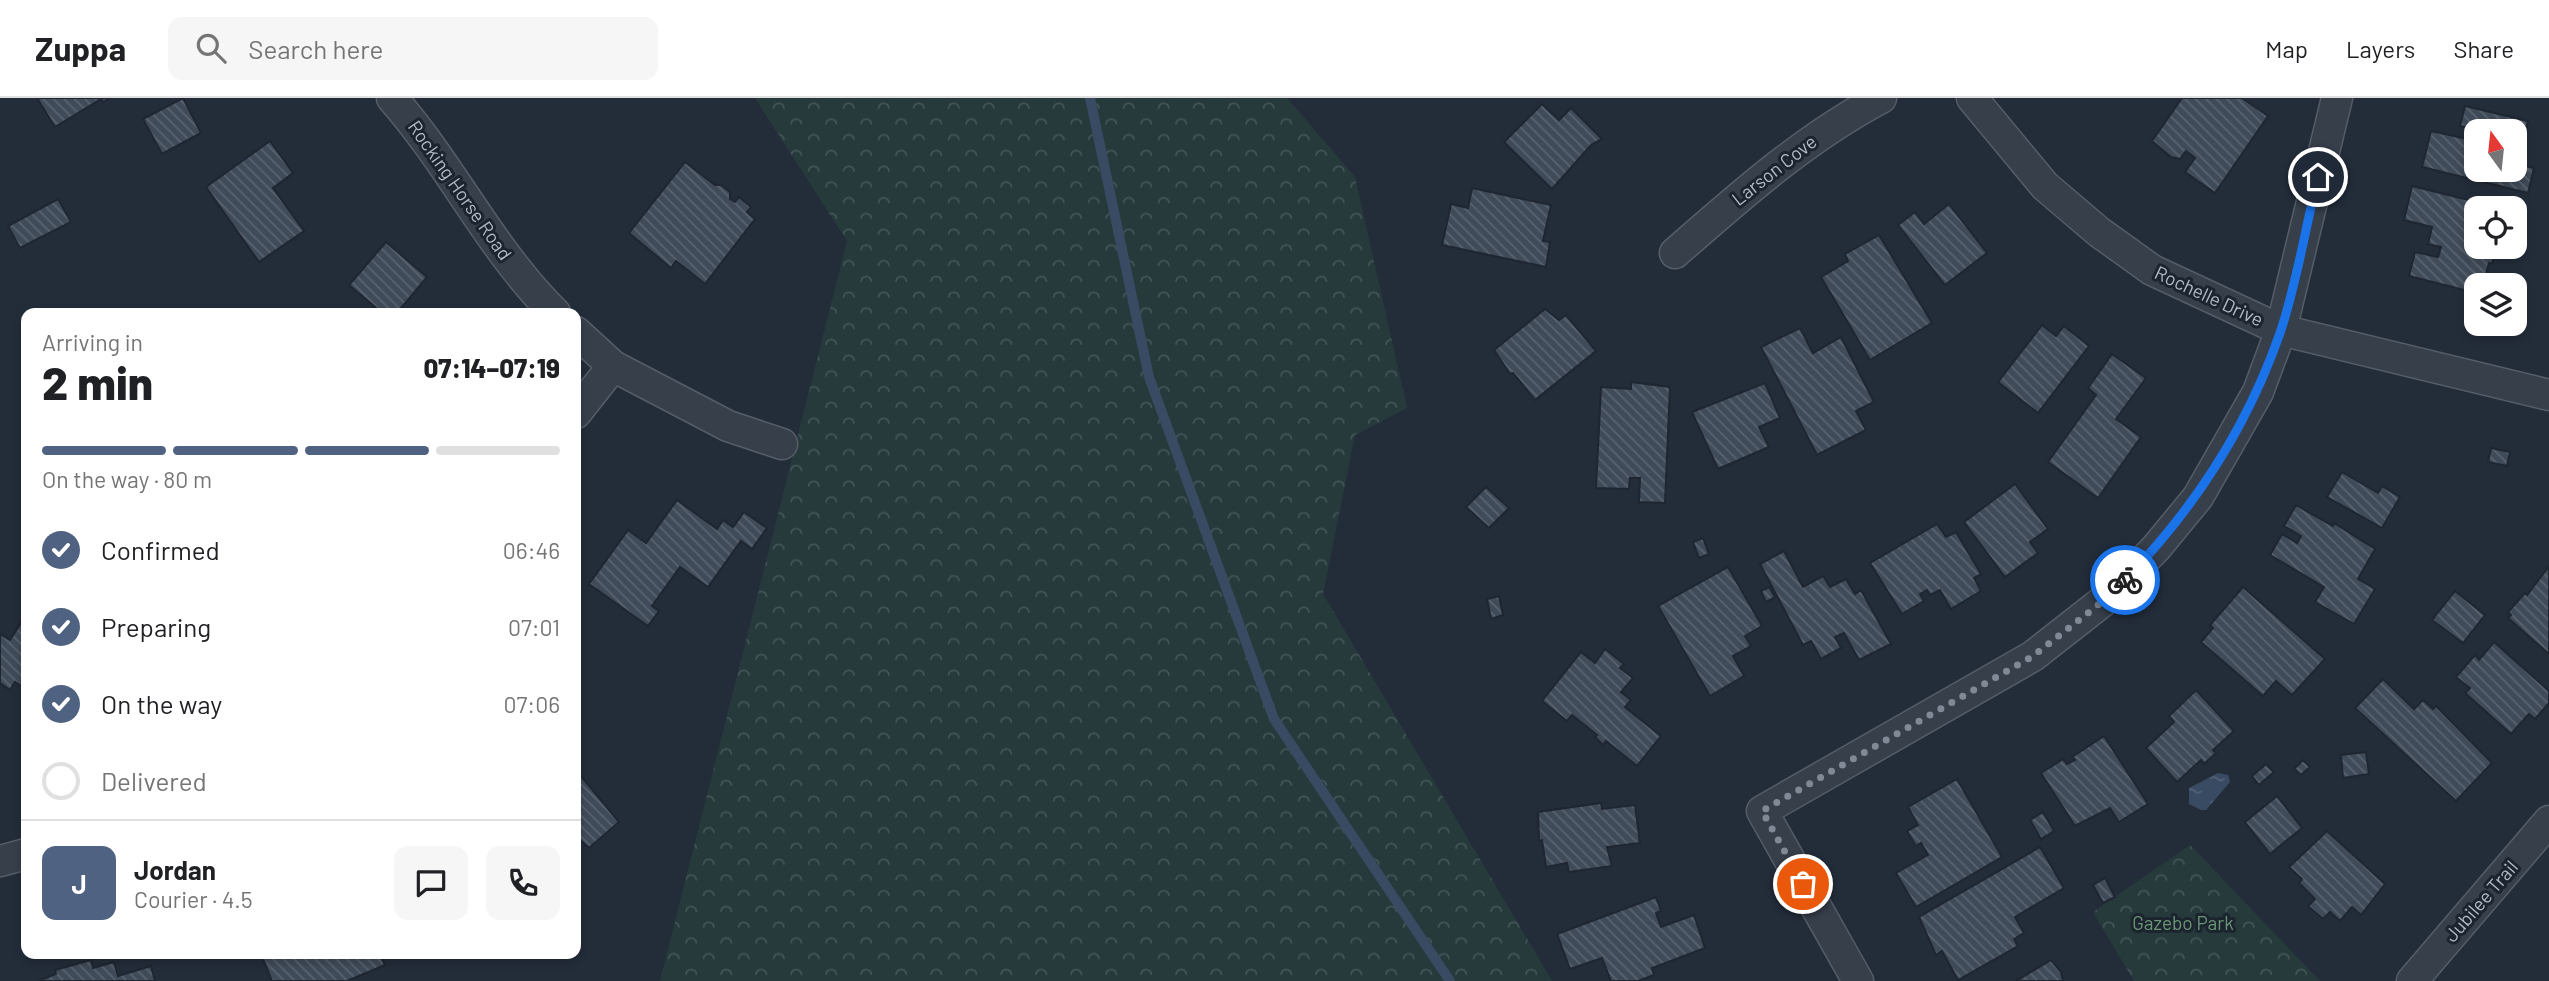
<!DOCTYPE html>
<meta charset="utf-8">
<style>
body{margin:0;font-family:Barlow,sans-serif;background:#f6f6f6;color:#202124;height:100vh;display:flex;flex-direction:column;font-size:26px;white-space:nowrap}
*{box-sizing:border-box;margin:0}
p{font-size:23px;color:#757577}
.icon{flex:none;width:38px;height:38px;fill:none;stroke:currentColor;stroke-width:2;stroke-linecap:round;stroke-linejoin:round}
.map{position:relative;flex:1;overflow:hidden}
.sheet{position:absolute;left:21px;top:210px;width:560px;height:651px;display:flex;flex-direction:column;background:#fff;border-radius:14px;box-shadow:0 4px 10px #0003}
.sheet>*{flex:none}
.needle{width:46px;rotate:345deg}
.controls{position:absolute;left:2464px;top:21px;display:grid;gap:14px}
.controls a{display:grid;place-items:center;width:63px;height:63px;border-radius:14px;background:#fff;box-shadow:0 4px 10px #0003;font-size:35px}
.pin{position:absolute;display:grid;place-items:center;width:60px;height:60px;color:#fff;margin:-30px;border:4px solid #fff;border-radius:50%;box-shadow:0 2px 7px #0007}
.courier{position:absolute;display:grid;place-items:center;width:70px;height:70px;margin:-35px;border:5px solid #1a73e8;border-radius:50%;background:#fff;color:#222;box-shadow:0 2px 9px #0007}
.overview em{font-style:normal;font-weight:800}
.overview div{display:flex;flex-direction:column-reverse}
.overview{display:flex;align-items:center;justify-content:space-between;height:119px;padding:0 21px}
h1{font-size:46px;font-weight:800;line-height:52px}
.bar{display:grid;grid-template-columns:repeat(4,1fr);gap:10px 7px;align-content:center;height:84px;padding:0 21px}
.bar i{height:9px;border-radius:5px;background:#e0e0e0}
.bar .active{background:#506281}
.bar p{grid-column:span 4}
.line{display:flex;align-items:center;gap:18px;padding:0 21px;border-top:2px solid #e0e0e0}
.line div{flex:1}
.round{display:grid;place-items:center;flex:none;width:74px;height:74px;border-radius:14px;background:#f6f6f6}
ol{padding:0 21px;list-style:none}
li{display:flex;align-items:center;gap:21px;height:77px}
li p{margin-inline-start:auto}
li .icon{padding:7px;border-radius:50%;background:#506281;color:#fff;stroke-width:4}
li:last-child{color:#757577}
li i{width:38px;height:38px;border:4px solid #e0e0e0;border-radius:50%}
header{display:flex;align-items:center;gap:42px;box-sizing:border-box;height:98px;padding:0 35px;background:#fff;border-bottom:2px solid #e0e0e0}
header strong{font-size:33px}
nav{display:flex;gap:38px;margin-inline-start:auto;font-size:24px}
.search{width:490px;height:63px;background:#f6f6f6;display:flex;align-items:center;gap:18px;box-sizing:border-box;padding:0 24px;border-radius:14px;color:#757577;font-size:26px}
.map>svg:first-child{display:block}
.forest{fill:url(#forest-crowns)}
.water{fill:url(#water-ripples)}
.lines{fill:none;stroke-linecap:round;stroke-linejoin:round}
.stream{stroke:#394a63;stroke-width:10}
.building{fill:url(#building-back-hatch);stroke:#1e2631;stroke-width:2;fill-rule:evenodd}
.minor-casing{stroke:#555d68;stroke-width:33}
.minor{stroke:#373f4b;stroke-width:30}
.done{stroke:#808995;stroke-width:7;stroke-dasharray:0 12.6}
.route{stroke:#1a73e8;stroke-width:9}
.labels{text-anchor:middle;stroke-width:6;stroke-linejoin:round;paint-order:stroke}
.street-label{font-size:19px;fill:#b2bac6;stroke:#1c242f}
.park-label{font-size:19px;fill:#6a9675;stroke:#1c242f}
</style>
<header>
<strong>Zuppa</strong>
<div class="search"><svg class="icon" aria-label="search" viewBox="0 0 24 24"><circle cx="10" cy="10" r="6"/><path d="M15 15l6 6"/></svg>Search here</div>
<nav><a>Map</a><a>Layers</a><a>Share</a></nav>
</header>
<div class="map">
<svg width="2549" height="883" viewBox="0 0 2549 883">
<defs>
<pattern id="forest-crowns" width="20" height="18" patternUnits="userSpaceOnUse" patternTransform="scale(1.75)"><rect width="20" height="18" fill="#263a3c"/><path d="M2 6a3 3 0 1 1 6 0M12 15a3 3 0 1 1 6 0" fill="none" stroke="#435457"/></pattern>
<pattern id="water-ripples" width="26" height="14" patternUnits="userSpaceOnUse" patternTransform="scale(1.75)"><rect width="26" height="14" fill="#394a63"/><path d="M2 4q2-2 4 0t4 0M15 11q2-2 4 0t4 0" fill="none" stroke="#536278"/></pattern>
<pattern id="building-back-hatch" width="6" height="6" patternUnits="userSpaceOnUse" patternTransform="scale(1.75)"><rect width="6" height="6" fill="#404b59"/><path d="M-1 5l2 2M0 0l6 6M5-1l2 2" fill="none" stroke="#59636f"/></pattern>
</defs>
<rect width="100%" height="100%" fill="#232d3a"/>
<g class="forest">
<path d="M755 0H1287L1355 79 1407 310 1355 337 1323 496 1552 883H660L847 143Z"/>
<path d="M2190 747 2320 883H2134L2093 814Z"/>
</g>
<path class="water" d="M2218 675 2228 677 2230 684 2206 712H2201L2189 706V690Z"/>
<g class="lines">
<path class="stream" d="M1090 0 1149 279 1274 621 1450 883"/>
</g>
<g class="building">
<path d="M37 0H110L103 4 101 1 55 29Z"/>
<path d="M183 0 201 35 162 56 143 21Z"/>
<path d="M2182 0H2242L2268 18 2215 95 2185 74 2195 60 2186 53 2180 61 2171 59 2152 43Z"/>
<path d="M1542 6 1559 22 1571 10 1602 41 1591 47 1552 91 1504 44Z"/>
<path d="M2465 8 2528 23 2522 50H2526L2518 66 2534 70 2528 95 2422 69 2431 33 2468 41 2470 30 2460 28ZM2476 33H2515V72H2476Z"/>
<path d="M270 43 293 75 273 90 304 133 259 164 206 89Z"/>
<path d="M685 64 715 87H721L730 94V101L735 104 739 99 751 109 747 114 755 121 705 186 676 163 671 170 629 135Z"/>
<path d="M2412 88 2501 110H2476V149H2492L2490 157 2494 158 2492 166 2489 165 2483 187H2476V195L2409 178 2415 154 2438 159 2441 149 2428 146 2432 129 2404 122Z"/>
<path d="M1472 90 1551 107 1543 143 1550 144 1546 169 1442 147 1451 106 1468 110Z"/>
<path d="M58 101 71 124 20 150 8 128Z"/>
<path d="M1949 106 1987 155 1945 187 1898 127 1915 114 1924 126Z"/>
<path d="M1879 137 1932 225 1870 262 1821 179 1848 163 1845 156Z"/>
<path d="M386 144 427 179 397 215H388L383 211 381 214 349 187Z"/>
<path d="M1545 211 1559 222 1566 217 1596 253 1535 302 1513 275 1510 276 1494 252Z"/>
<path d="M2042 227 2056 238 2064 228 2089 248 2038 315 1998 284Z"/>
<path d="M1800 230 1813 255 1841 239 1874 304 1856 313 1866 332 1817 357 1761 249Z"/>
<path d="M2112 256 2146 280 2116 321 2141 339 2098 400 2048 364 2096 297 2088 290Z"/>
<path d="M1631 284 1670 289 1665 405 1639 404 1640 380H1630L1629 391 1596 390 1601 289 1631 291Z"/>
<path d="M1765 285 1780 320 1759 329 1769 349 1718 371 1692 314Z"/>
<path d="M2491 350 2510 354 2507 368 2488 364Z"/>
<path d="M2342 374 2378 395 2382 388 2400 399 2382 430 2327 399Z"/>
<path d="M2015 386 2048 431 2030 444 2038 455 2005 479 1964 424Z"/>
<path d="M1486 389 1509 410 1489 430 1466 409Z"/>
<path d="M677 402 717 431 723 422 733 429 744 414 767 430 752 451 741 443 708 489 680 469 652 508 659 513 648 528 589 486 628 432 646 445Z"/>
<path d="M2296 407 2333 428 2334 425 2375 451 2358 481 2375 491 2354 526 2315 504 2324 489 2270 457 2282 436 2297 445 2301 438 2284 428Z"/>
<path d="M1937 426 1946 439 1956 434 1981 476 1974 480 1981 493 1951 511 1940 492 1930 497 1927 492 1920 496 1924 503 1902 516 1870 465Z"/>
<path d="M1703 440 1709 456 1699 460 1693 444Z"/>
<path d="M1784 453 1803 489 1823 478 1830 489 1846 481 1855 496 1861 492 1891 546 1859 562 1844 535 1835 539 1841 550 1821 561 1811 543 1803 547 1760 466Z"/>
<path d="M2549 468V556L2508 520 2511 517 2508 514 2525 495 2527 497Z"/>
<path d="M1728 469 1762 528 1745 538 1751 548 1733 558 1744 578 1710 598 1658 508Z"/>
<path d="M1769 489 1775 499 1766 504 1761 493Z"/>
<path d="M2243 489 2325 561 2292 597 2276 583 2263 598 2201 544 2213 530 2210 527Z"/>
<path d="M2455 493 2485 517 2463 545 2432 522Z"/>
<path d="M1499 498 1503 517 1491 521 1487 501Z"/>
<path d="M26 517V591L15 584 10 592 0 585V536L10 542Z"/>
<path d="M2494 544 2549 593V605L2535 621 2529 616 2511 636 2465 595 2470 590 2456 579 2475 557 2479 562Z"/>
<path d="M1605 551 1624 566 1620 570 1633 580 1621 594 1631 602 1625 609 1661 638 1637 668 1606 643 1603 647 1595 639 1597 637 1572 617 1567 623 1542 603 1581 554 1595 565Z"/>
<path d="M2383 581 2414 611 2423 602 2433 611 2436 608 2492 665 2456 703 2355 610Z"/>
<path d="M2196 592 2234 633 2213 652 2216 655 2204 666 2201 662 2177 684 2146 650 2174 624 2169 618Z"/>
<path d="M2104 638 2148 706 2119 724 2110 710 2075 728 2041 675 2063 661 2067 666 2075 662 2072 659Z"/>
<path d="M2366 654 2369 676 2343 680 2341 657Z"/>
<path d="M2303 662 2310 669 2301 677 2294 671Z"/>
<path d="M2266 666 2274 674 2259 687 2252 678Z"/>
<path d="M576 672 619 724 589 750 576 738Z"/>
<path d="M1957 681 2002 759 1916 809 1896 775 1928 757 1921 745 1916 748 1907 733 1918 727 1908 709Z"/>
<path d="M2277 698 2302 730 2270 756 2245 724Z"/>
<path d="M1601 705 1602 711 1635 707 1640 745 1607 749 1612 768 1569 774 1567 765 1546 769 1542 742 1539 743 1538 714Z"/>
<path d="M2043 714 2054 733 2041 741 2030 722Z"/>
<path d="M2327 733 2385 786 2361 817 2352 809 2340 823 2330 814 2323 821 2308 808 2315 801 2299 785 2302 781 2289 769Z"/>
<path d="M2040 749 2064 790 2015 819 2024 835 2014 841 2018 848 1958 882 1942 853 1936 857 1919 819Z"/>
<path d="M2105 780 2115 799 2103 805 2093 787Z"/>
<path d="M1656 799 1661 813 1656 815 1661 829 1694 817 1705 850 1652 870 1654 877 1638 883H1611L1602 860 1570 871 1557 836Z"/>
<path d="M261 856H380L385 867 347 883H272Z"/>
<path d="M91 862 93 870 114 864 118 878 151 868 155 883H38L56 876 55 872Z"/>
<path d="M2051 862 2061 874 2063 883H2016Z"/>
</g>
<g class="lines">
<g class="minor-casing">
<g id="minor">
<path d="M392 0C452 68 490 151 555 215"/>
<path d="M1972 0 2045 88 2099 134 2152 172 2281 232 2549 297"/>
<path d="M1675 155C1740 98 1804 41 1881 0"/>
<path d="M576 234 613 268 728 328 782 346"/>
<path d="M576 315 613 268"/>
<path d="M0 763 26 756"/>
<path d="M1858 883 1762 713 2033 558 2107 500 2156 450 2198 399 2258 294 2281 232 2337 0"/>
<path d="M2412 883 2549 723"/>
</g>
</g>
<use href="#minor" class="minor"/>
</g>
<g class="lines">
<path class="done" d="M1803 786 1762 713 2033 558 2107 500 2125 482"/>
<path class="route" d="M2125 482C2195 410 2247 330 2280 235 2297 185 2305 131 2318 79"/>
</g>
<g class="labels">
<g class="street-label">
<text transform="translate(1774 72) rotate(-38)" y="7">Larson Cove</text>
<text transform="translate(460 92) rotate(55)" y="7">Rocking Horse Road</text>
<text transform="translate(2209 198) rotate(25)" y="7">Rochelle Drive</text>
<text transform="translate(2481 803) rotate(-49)" y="7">Jubilee Trail</text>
</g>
<g class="park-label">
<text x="2183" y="832">Gazebo Park</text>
</g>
</g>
</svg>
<div class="controls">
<a><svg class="needle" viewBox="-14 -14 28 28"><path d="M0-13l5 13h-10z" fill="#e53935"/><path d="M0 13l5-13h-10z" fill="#757577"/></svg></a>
<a><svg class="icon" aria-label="locate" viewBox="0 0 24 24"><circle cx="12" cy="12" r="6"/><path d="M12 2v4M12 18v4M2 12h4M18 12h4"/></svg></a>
<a><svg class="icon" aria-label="layers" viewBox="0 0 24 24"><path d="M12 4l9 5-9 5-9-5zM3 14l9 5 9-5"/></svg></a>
</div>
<div class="pin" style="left:1803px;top:786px;background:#ea580c"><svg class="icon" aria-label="bag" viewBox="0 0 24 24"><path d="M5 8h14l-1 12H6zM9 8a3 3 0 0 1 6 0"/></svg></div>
<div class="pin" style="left:2318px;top:79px;background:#1f2937"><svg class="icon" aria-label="home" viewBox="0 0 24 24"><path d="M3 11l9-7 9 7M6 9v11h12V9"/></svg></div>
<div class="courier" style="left:2125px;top:482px"><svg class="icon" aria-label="bike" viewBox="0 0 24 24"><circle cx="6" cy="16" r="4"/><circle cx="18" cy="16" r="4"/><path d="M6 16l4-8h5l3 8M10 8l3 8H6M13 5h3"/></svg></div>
<section class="sheet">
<div class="overview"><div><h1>2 min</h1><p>Arriving in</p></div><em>07:14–07:19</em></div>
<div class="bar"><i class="active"></i><i class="active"></i><i class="active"></i><i></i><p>On the way · 80 m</p></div>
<ol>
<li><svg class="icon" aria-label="check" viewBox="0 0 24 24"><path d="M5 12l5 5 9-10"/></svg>Confirmed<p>06:46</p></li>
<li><svg class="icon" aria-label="check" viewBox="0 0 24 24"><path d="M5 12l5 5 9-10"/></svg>Preparing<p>07:01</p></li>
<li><svg class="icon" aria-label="check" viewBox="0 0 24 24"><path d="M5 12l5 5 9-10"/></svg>On the way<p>07:06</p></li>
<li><i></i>Delivered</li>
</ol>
<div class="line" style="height:126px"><b class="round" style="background:#506281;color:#fff">J</b><div><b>Jordan</b><p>Courier · 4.5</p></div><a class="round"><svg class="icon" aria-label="chat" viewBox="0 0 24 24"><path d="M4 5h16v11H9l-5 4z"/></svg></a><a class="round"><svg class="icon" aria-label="phone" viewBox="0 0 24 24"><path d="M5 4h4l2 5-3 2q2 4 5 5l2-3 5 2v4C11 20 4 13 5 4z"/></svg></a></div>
</section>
</div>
